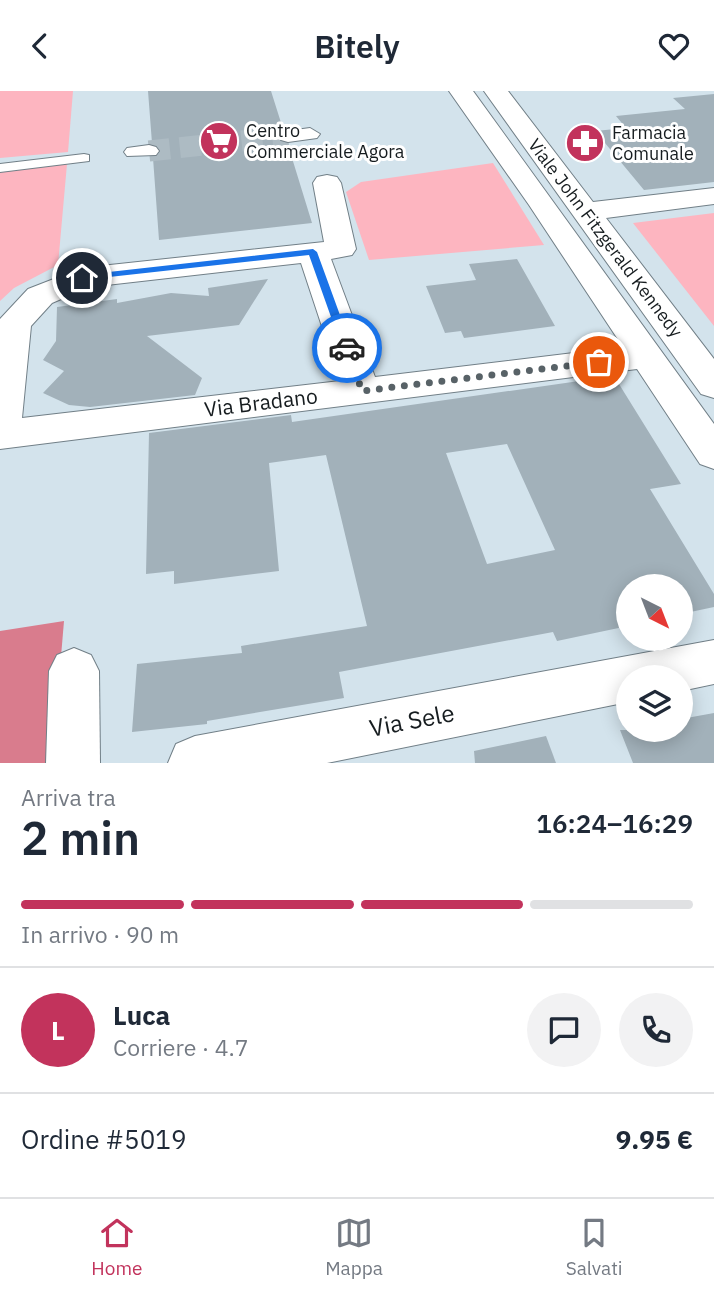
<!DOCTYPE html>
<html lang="it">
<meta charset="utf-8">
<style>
body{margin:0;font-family:"IBM Plex Sans",sans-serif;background:#f2f2f3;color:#1f2937;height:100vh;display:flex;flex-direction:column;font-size:26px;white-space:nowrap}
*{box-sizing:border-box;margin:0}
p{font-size:23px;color:#747a83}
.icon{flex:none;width:38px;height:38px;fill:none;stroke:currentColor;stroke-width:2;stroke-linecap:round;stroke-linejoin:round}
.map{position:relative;height:672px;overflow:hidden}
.panel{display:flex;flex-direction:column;background:#fff;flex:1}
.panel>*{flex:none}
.needle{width:46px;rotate:138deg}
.controls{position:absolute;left:616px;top:483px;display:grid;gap:14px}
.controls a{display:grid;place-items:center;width:77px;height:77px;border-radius:50%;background:#fff;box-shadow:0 4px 18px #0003;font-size:35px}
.pin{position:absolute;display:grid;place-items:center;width:60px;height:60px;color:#fff;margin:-30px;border:4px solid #fff;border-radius:50%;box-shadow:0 2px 7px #0007}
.courier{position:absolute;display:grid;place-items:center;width:70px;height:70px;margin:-35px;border:5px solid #1a73e8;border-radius:50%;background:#fff;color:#222;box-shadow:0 2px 9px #0007}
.summary em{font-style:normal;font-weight:600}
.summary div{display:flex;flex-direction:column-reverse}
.summary{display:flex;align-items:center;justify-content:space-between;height:119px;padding:0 21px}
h1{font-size:46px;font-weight:600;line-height:52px}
.bar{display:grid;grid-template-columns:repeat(4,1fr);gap:10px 7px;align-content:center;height:84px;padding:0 21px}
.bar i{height:9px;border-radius:5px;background:#e0e1e3}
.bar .current{background:#c2335c}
.bar p{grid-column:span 4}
.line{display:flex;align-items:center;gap:18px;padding:0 21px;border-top:2px solid #e0e1e3}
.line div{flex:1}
.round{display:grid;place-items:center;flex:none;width:74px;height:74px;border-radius:37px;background:#f2f2f3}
header{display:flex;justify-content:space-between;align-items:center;height:91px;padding:0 21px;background:#fff;font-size:32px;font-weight:600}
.dock{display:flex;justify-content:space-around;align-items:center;height:98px;border-top:2px solid #e0e1e3;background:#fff;font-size:19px;color:#747a83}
.dock a{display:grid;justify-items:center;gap:4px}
.dock .current{color:#c2335c}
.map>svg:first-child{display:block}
.green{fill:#fdb5c0}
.forest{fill:#d97c8d}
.building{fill:#a2b1ba;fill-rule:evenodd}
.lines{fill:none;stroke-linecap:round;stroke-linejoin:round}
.pedestrian-tunnel{stroke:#adbbc3;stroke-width:21;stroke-dasharray:21 10;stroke-linecap:butt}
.service-casing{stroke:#717f87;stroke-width:2}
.pedestrian-casing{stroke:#717f87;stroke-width:2}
.minor-casing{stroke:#717f87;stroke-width:2}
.service{fill:#fff;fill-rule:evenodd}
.pedestrian{fill:#fff;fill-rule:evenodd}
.minor{fill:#fff;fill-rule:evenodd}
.route{fill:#1a73e8}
.done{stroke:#586267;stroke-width:7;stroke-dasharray:0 12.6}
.labels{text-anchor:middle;stroke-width:6;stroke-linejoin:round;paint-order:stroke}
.far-poi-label{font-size:18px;fill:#161c1f;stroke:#fff;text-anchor:start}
.far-street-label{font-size:18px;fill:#161c1f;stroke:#fff}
.street-label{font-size:21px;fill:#161c1f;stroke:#fff}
.near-street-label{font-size:24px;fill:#161c1f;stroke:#fff}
</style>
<header><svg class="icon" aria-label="back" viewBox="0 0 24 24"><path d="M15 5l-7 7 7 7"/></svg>Bitely<svg class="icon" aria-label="heart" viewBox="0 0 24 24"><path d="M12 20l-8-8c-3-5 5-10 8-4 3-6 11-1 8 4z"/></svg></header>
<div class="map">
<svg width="714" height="672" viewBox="0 0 714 672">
<rect width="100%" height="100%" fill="#d3e3ec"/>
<g class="green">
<path d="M0 0H73L68 61 0 67Z"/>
<path d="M493 72 544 154 369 169 346 101 361 91Z"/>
<path d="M67 73 58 174 14 197 0 210V80Z"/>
<path d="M714 122V235L633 132Z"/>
</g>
<path class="forest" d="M64 530 52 672H0V540Z"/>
<g class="building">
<path d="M148 0H271L283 38 275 45 279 51 288 54 312 132 159 149 153 67 158 66 162 60 158 54 152 52Z"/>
<path d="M714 3V91L644 99 595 40 626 37 616 25 685 18 673 7Z"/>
<path d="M517 168 555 235 464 247 461 240 445 242 426 195 476 189 469 173Z"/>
<path d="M268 188 239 234 147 245 202 287 195 304 90 316 69 314 43 302 64 280 43 269 56 250 57 216 117 208V212L171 202 209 205 208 197Z"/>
<path d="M614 285 681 393 650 398 714 503V516L681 523V495H628V535L557 550 553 541 339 581 344 607 207 630V633L132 641 137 573 242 562 241 555 367 535 326 364 269 372 279 480 174 493V480L146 483 149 342 291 324 292 331ZM507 353 555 459 487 473 446 362Z"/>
<path d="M714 622V672H633L620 639H681V628Z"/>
<path d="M546 645 556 672H475L474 660Z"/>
</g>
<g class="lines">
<path class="pedestrian-tunnel" d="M149 60 288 45"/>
<g class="service-casing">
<path id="service" d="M84 63 89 64V70L0 81V73Z"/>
</g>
<g class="pedestrian-casing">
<g id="pedestrian">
<path d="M310 37 320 43 317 47 288 51 281 49 278 45 281 41Z"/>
<path d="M149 54 156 56 159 60 156 64 127 65 124 61 127 57Z"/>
</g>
</g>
<g class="minor-casing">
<g id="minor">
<path d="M449 0H473L714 333V378L700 373 637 278 0 358V228L28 198 82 177 324 151 313 92 317 86 327 84 337 86 341 92 356 158 352 164 331 168 375 286 623 256 529 114ZM301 172 340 290 22 327 31 235 52 212 89 196Z"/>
<path d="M484 0H508L593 111 714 97V113L606 127 714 268V307L701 303Z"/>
<path d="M714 549V593L681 600V586H628V611L327 672H168L176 653 195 645Z"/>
<path d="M74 557 91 564 99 580 100 672H46L49 580 57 564Z"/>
</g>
</g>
<use href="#service" class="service"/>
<use href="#pedestrian" class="pedestrian"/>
<use href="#minor" class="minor"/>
</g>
<path class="route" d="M313 158 317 161 352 257 351 260 342 257 309 164 82 189 77 187 82 184Z"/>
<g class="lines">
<path class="done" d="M347 257 362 300 599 271"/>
</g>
<defs>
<g id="supermarket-disc" transform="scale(2.0125)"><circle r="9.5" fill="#c2335c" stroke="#fff"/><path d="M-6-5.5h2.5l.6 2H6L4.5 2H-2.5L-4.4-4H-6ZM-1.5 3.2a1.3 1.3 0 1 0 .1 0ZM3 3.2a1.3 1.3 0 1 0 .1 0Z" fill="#fff"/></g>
<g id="pharmacy-disc" transform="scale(2.0125)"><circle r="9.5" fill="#c2335c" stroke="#fff"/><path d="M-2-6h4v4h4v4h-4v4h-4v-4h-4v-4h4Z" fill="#fff"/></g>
</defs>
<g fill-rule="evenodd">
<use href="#supermarket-disc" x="219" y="50"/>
<use href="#pharmacy-disc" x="585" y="52"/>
</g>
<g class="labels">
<g class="far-poi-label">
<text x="246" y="46">Centro<tspan x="246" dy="21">Commerciale Agora</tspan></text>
<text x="612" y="48">Farmacia<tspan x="612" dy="21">Comunale</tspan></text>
</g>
<g class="far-street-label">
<text transform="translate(605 147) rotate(53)" y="6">Viale John Fitzgerald Kennedy</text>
</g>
<g class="street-label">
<text transform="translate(261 312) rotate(-7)" y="7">Via Bradano</text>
</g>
<g class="near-street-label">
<text transform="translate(412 630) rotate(-11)" y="8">Via Sele</text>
</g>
</g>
</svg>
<div class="controls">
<a><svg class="needle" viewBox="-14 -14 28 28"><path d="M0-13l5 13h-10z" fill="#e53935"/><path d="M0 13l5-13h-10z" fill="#747a83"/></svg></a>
<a><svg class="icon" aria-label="layers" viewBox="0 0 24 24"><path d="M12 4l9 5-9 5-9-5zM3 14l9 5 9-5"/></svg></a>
</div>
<div class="pin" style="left:599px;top:271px;background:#ea580c"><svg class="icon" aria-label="bag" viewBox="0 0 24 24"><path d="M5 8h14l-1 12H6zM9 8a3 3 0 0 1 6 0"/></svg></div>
<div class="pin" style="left:82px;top:187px;background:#1f2937"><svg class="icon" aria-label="home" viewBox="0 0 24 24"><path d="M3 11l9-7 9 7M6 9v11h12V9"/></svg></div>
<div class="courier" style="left:347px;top:257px"><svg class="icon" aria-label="car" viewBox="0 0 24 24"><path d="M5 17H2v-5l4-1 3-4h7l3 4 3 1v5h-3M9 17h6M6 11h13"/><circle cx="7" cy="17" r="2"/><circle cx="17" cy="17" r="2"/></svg></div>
</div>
<section class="panel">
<div class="summary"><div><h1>2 min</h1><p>Arriva tra</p></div><em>16:24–16:29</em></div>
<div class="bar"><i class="current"></i><i class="current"></i><i class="current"></i><i></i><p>In arrivo · 90 m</p></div>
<div class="line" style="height:126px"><b class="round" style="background:#c2335c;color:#fff">L</b><div><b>Luca</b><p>Corriere · 4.7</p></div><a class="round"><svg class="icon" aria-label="chat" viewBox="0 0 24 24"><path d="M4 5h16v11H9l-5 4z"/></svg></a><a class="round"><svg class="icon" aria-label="phone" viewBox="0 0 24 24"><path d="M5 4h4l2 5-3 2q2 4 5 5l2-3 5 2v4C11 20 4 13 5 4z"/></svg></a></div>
<div class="line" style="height:91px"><div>Ordine #5019</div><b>9.95 €</b></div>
</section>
<nav class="dock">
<a class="current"><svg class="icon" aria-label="home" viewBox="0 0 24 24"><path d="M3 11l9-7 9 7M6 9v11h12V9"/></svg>Home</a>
<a><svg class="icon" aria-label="map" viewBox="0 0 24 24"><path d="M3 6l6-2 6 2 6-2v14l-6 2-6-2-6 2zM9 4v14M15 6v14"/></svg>Mappa</a>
<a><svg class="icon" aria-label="saved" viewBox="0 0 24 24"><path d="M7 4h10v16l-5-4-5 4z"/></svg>Salvati</a>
</nav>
